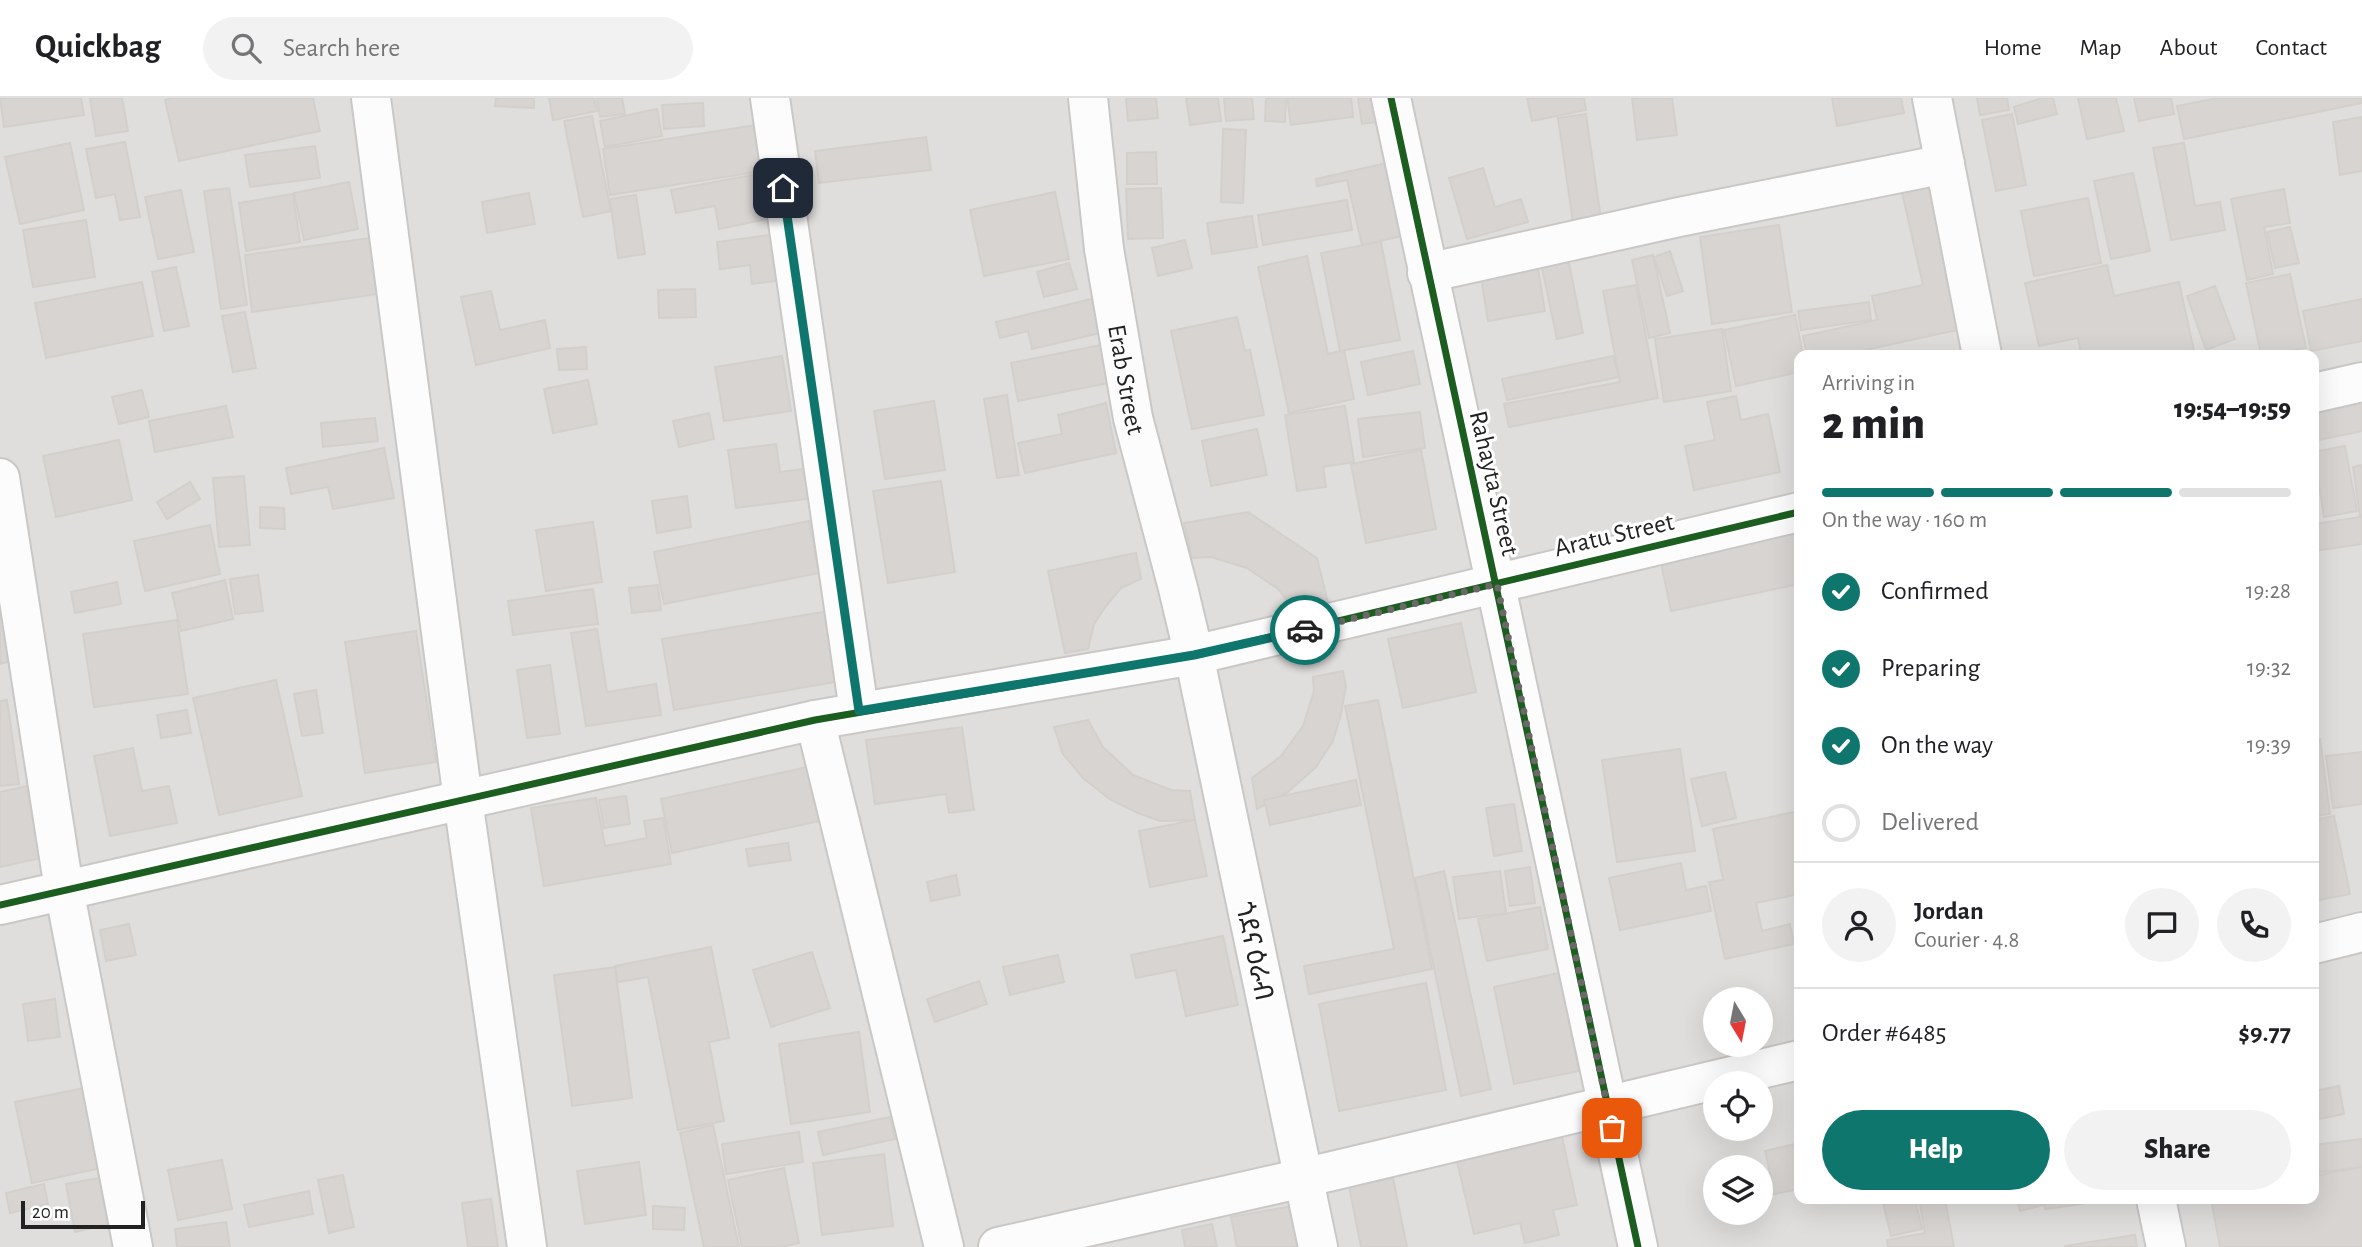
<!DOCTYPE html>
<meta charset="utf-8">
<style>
body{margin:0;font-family:"Alegreya Sans","Noto Sans Ethiopic",sans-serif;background:#f2f2f2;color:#202124;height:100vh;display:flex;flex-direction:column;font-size:26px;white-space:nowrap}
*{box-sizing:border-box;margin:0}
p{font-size:23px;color:#757577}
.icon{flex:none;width:38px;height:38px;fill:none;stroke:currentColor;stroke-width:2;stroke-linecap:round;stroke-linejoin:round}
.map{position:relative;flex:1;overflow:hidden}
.sheet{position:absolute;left:1794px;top:252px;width:525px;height:854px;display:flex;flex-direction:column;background:#fff;border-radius:14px;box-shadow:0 7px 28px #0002}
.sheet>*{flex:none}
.needle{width:46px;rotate:170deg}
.buttons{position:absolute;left:1703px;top:889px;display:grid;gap:14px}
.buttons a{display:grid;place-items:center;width:70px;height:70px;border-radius:50%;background:#fff;box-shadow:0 7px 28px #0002;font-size:35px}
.scale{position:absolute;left:21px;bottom:18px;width:124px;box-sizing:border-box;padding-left:7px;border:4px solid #222;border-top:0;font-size:19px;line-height:24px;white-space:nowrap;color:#222;-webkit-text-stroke:5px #fff;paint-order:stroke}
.pin{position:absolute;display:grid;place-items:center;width:60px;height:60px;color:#fff;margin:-30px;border-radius:14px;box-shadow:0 4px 10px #0006}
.courier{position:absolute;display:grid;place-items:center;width:70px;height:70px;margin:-35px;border:5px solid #0f766e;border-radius:50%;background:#fff;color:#222;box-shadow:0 2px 9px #0007}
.headline em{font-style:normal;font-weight:800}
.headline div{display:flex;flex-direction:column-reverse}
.headline{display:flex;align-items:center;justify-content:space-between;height:119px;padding:0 28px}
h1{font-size:46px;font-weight:800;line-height:52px}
.bar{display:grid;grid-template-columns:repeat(4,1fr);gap:10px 7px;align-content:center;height:84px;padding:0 28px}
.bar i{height:9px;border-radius:5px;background:#e0e0e0}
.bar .on{background:#0f766e}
.bar p{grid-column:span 4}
.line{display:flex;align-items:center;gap:18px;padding:0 28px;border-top:2px solid #e0e0e0}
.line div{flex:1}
.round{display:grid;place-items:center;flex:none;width:74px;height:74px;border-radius:37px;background:#f2f2f2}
ol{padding:0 28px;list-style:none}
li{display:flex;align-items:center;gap:21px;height:77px}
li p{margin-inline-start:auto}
li .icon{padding:7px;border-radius:50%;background:#0f766e;color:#fff;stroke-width:4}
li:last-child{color:#757577}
li i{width:38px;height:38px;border:4px solid #e0e0e0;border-radius:50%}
.button{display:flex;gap:14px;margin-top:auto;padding:14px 28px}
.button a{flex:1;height:80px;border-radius:42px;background:#0f766e;color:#fff;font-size:28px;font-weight:800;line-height:80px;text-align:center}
.button a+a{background:#f2f2f2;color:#202124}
header{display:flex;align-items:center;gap:42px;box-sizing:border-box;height:98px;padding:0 35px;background:#fff;border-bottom:2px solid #e0e0e0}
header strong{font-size:33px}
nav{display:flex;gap:38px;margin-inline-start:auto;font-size:24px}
.search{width:490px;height:63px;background:#f2f2f2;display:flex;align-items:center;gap:18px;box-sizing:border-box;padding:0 24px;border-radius:38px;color:#757577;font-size:26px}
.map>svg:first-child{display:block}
.residential{fill:#dfdedc;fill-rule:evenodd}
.building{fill:#d7d4d2;stroke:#d3d0cc;stroke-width:2}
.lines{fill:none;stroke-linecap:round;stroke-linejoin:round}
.minor-casing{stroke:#c9c8c7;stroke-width:42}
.minor{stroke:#fdfcfc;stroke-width:38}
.cycleway-casing{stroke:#fff;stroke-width:11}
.cycleway{stroke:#1b5e20;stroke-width:7}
.done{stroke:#6a6968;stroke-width:7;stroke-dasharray:0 12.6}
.route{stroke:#0f766e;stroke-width:9}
.labels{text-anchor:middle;stroke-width:6;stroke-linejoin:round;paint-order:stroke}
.street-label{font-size:26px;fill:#222;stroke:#fff}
</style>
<header>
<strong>Quickbag</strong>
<div class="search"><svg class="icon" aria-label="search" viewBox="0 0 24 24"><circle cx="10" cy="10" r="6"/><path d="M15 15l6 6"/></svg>Search here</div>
<nav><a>Home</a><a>Map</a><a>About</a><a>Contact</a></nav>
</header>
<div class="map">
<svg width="2362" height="1149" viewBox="0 0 2362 1149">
<rect width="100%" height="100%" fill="#f0eeeb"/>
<path class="residential" d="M0 0H2362V1149H0ZM1799 257H2314V1101H1799ZM1715 901H1760V947H1715ZM1715 985H1760V1031H1715ZM1715 1069H1760V1115H1715Z"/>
<g class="building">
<path d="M0 0H81L84 17 4 29Z"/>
<path d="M90 0H122L128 33 96 38Z"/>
<path d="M173 0H313L320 33 179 63 165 2Z"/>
<path d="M496 0H534V10L495 8Z"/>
<path d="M549 0H594L597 13 553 22Z"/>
<path d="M597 0H622L625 16 600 19Z"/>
<path d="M1126 0H1156L1158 20 1128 23Z"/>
<path d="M1186 0H1218L1221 23 1190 27Z"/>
<path d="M1224 0H1252L1254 21 1226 23Z"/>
<path d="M1266 0H1286L1285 24 1265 23Z"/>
<path d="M1287 0H1351L1353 19 1291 27Z"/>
<path d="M1358 0H1398L1401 21 1362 26Z"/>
<path d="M1527 0H1584L1586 12 1532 23Z"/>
<path d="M1632 0H1672L1677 37 1637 42Z"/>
<path d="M1832 0H1901L1904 15 1837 28Z"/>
<path d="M1977 0H2007L2009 12 1980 17Z"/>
<path d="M2042 0H2053L2057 16 2018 26 2014 9Z"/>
<path d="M2078 0H2116L2124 33 2087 41Z"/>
<path d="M2134 0H2171L2174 16 2139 23Z"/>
<path d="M2218 0H2362V5L2184 41 2177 8Z"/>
<path d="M703 5 704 28 664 31 662 7Z"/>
<path d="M657 11 662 38 605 49 600 23Z"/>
<path d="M1586 16 1601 121 1573 125 1558 20Z"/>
<path d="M2012 16 2026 87 1996 93 1982 22Z"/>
<path d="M592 18 611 113 583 119 564 23Z"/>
<path d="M2362 19V73L2340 77 2333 24Z"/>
<path d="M756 27 763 73 610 97 603 51Z"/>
<path d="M1223 31 1246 32 1243 105 1221 104Z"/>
<path d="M926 39 931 72 819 85 815 53Z"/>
<path d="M125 44 140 119 120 122 115 96 96 100 86 51Z"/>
<path d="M70 45 84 112 20 126 5 59Z"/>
<path d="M2184 45 2195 108 2220 104 2225 132 2171 142 2153 50Z"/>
<path d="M315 48 320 80 250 89 245 57Z"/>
<path d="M1156 54 1157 86H1127V55Z"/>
<path d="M1391 64 1407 137 1362 147 1347 82 1317 88 1316 81Z"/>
<path d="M1483 70 1495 109 1521 101 1528 124 1467 141 1449 80Z"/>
<path d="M768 74 777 119 719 131 715 108 676 115 671 92Z"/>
<path d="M2133 75 2150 153 2111 161 2094 83Z"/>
<path d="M349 84 358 131 304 142 294 95Z"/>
<path d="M1929 84 1962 231 1842 257H1807L1803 238 1877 222 1872 198 1923 187 1901 90Z"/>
<path d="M229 90 247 207 221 211 204 93Z"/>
<path d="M1161 90 1163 140 1128 141 1126 91Z"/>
<path d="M2284 91 2290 125 2264 129 2273 176 2247 182 2231 101Z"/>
<path d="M181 92 194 154 158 161 145 99Z"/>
<path d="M1055 94 1069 161 984 178 970 112Z"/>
<path d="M529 95 535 126 487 135 482 104Z"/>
<path d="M293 96 300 144 246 153 239 105Z"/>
<path d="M636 97 645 156 618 160 610 101Z"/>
<path d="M2088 100 2101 165 2034 178 2021 113Z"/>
<path d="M1347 102 1352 132 1263 147 1258 117Z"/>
<path d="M1252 118 1257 149 1212 156 1207 125Z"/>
<path d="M86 122 95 179 33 189 23 132Z"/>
<path d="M1779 127 1792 214 1712 226 1700 139Z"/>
<path d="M2290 129 2299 165 2275 170 2267 134Z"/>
<path d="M778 136 784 182 752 186 750 167 720 171 717 144Z"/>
<path d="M370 140 378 196 252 214 245 157Z"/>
<path d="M1564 140 1583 235 1557 241 1537 146Z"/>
<path d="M1185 142 1192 170 1158 178 1152 150Z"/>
<path d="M1381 144 1400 242 1340 253 1321 155Z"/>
<path d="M1670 153 1683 193 1667 198 1654 159Z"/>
<path d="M1653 157 1670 235 1649 240 1632 162Z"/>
<path d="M1307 158 1328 256 1344 252 1354 301 1289 315 1258 169Z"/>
<path d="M1069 165 1077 191 1044 199 1037 174Z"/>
<path d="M1537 165 1545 213 1488 223 1480 174Z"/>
<path d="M2107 167 2114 198 2179 184 2195 257H2081L2078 240 2039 248 2025 185Z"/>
<path d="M176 169 189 228 164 233 152 174Z"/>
<path d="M2290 176 2306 250 2261 257 2246 185Z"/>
<path d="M142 184 153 238 46 260 35 205Z"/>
<path d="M1636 187 1658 300 1509 329 1504 306 1620 284 1603 193Z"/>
<path d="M2215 188 2235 241 2206 252 2187 198Z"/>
<path d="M695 191 696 219 659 220 658 192Z"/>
<path d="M491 193 500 232 545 222 550 250 476 267 461 199Z"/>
<path d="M1091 201 1100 235 1032 251 1028 233 1000 240 996 224Z"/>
<path d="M2362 201V243L2311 253 2303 213Z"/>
<path d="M1869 204 1871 222 1801 232 1798 213Z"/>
<path d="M245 214 256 270 233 274 222 218Z"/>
<path d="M1795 217 1803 257H1799V274L1736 288 1724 232Z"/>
<path d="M1237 219 1245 253 1250 252 1264 317 1192 331 1171 233Z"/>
<path d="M1722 231 1731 293 1664 304 1655 241Z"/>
<path d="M1101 247 1108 285 1018 303 1011 265Z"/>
<path d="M586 249 587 271 559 272 557 251Z"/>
<path d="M1413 253 1420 286 1368 297 1361 264Z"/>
<path d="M782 258 791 313 724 323 715 269Z"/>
<path d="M1613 258 1619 279 1507 302 1502 281Z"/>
<path d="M588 282 597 326 553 335 544 291Z"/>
<path d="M142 292 149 319 119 326 112 299Z"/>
<path d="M1007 297 1019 377 997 380 984 301Z"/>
<path d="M1736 298 1741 322 1768 316 1780 374 1694 392 1685 348 1715 342 1707 304Z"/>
<path d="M2362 302V333L2314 343V312Z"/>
<path d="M934 303 945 372 885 381 874 313Z"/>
<path d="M1106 305 1116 355 1025 375 1018 345 1062 336 1058 317Z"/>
<path d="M226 308 233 339 155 354 149 323Z"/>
<path d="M1345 308 1354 364 1323 369 1326 389 1297 393 1285 317Z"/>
<path d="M1420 314 1425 350 1363 359 1358 321Z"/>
<path d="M709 315 714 341 679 349 673 323Z"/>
<path d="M375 320 378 343 323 349 321 325Z"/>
<path d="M1257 331 1267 377 1211 388 1202 343Z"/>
<path d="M119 342 132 402 56 419 43 358Z"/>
<path d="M776 346 780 374 810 370 814 400 736 410 728 352Z"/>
<path d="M2345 348 2357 413 2324 419 2314 354Z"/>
<path d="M384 350 394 400 333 411 328 389 291 396 286 370Z"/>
<path d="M1421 352 1436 431 1366 445 1351 366Z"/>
<path d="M2362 367V446L2314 453V426L2360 419 2353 369Z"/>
<path d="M244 378 250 447 219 449 213 380Z"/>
<path d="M941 383 955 474 888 485 873 393Z"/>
<path d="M190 384 200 401 167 421 157 404Z"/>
<path d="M687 398 691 429 657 435 652 403Z"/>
<path d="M260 409 284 410 285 431 260 430Z"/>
<path d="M1248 414 1317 460 1328 505 1296 513 1278 491 1247 470 1211 459 1192 460 1184 425Z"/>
<path d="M809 423 819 475 664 506 654 454Z"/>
<path d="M593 424 602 484 546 493 536 432Z"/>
<path d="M210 427 220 476 145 493 134 443Z"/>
<path d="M1799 432V486L1671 513 1660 460Z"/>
<path d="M1136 455 1141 481 1121 490 1106 508 1094 526 1088 551 1065 555 1048 473Z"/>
<path d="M258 477 263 513 235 516 230 481Z"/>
<path d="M225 482 233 521 181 533 172 495Z"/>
<path d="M117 484 121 506 75 515 71 494Z"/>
<path d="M658 487 661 512 632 515 629 490Z"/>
<path d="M593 491 598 526 513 537 508 503Z"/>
<path d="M0 512 11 563 0 566Z"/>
<path d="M835 512 846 582 674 612 662 541Z"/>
<path d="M177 522 188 596 94 609 83 536Z"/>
<path d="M1461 525 1476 594 1403 610 1388 541Z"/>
<path d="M597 531 607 594 656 586 661 617 586 628 571 535Z"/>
<path d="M416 533 436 664 365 675 345 544Z"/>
<path d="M550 567 560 636 527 640 517 572Z"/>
<path d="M1343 573 1346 588 1341 616 1333 643 1316 669 1288 694 1257 711 1252 680 1281 658 1303 628 1314 593 1313 579Z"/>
<path d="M276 582 302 698 219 717 193 600Z"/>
<path d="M316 592 323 635 302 638 294 596Z"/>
<path d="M7 602 19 686 0 688V603Z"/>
<path d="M1378 602 1432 871 1309 896 1304 868 1394 851 1345 608Z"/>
<path d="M187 612 191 635 161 640 157 617Z"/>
<path d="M1088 622 1103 649 1133 677 1171 692 1190 693 1195 722 1160 723 1138 715 1111 702 1083 680 1063 656 1054 629Z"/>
<path d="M962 629 974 712 949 715 946 696 875 706 866 642Z"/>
<path d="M2314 641H2320L2330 716 2314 718Z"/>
<path d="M133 650 142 693 169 688 177 725 110 738 94 658Z"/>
<path d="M1680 651 1695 753 1617 764 1602 662Z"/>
<path d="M2362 654V706L2333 710 2326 658Z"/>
<path d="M812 668 824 722 672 755 661 701Z"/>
<path d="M1725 674 1736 720 1702 728 1691 681Z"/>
<path d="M1356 682 1361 707 1270 727 1264 702Z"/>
<path d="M27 688 41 760 0 769V694Z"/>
<path d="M626 698 630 726 604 730 599 702Z"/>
<path d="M596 700 605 748 647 740 644 723 663 720 671 766 544 788 531 710Z"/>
<path d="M1514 706 1522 753 1494 758 1486 710Z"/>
<path d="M1799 713V796L1756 805 1762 833 1790 826 1794 846 1725 861 1709 784 1723 782 1713 731Z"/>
<path d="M2334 718 2350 796 2314 803V722Z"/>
<path d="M1195 722 1207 778 1150 789 1139 733Z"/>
<path d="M788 745 791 762 749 768 746 751Z"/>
<path d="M1681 765 1686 792 1706 788 1711 813 1620 832 1609 780Z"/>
<path d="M1530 769 1535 805 1510 808 1505 773Z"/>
<path d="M1444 773 1491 991 1461 998 1415 780Z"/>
<path d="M1500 773 1506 815 1459 821 1453 779Z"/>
<path d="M956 777 960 797 931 803 927 784Z"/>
<path d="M1540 809 1548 851 1487 863 1478 821Z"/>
<path d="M129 826 136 857 106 863 100 832Z"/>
<path d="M1223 838 1238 907 1186 918 1176 872 1136 880 1131 857Z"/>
<path d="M711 849 729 940 709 944 724 1023 678 1032 648 879 618 884 615 868Z"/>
<path d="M812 854 830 910 771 929 753 872Z"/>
<path d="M1058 857 1064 884 1010 897 1003 869Z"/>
<path d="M615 869 632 1000 572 1008 554 877Z"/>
<path d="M1559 875 1579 973 1514 986 1494 889Z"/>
<path d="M979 883 987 906 935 924 927 901Z"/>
<path d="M1426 885 1446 992 1339 1013 1319 906Z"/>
<path d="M55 901 60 939 28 943 23 906Z"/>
<path d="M859 934 870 1014 791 1026 779 946Z"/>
<path d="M2339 988 2344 1016 2314 1022V993Z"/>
<path d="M84 990 101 1070 32 1085 15 1004Z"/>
<path d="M890 1019 895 1041 823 1057 818 1034Z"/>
<path d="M713 1027 739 1149H704L680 1035Z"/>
<path d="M799 1034 803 1064 726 1076 722 1046Z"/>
<path d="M1562 1039 1577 1107 1553 1112 1559 1137 1525 1145 1520 1125 1474 1136 1457 1063Z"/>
<path d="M2362 1041V1069L2314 1075V1047Z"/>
<path d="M1799 1045V1091L1760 1099V1081L1771 1079 1765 1053Z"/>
<path d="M884 1056 893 1128 822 1137 813 1065Z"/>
<path d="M222 1062 232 1111 178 1122 168 1072Z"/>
<path d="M639 1064 646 1117 585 1126 577 1073Z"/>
<path d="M2362 1069V1149H2220L2211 1101H2314V1078Z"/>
<path d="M784 1070 799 1145 781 1149H742L728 1082Z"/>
<path d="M343 1077 354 1129 329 1135 318 1082Z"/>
<path d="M99 1080 108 1126 75 1134 66 1086Z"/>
<path d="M1393 1080 1407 1149H1361L1349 1088Z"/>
<path d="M44 1086 48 1106 10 1115 6 1095Z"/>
<path d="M1715 1091V1109L1710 1110 1706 1093Z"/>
<path d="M309 1093 313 1116 249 1129 244 1107Z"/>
<path d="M491 1101 498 1149H468L462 1105Z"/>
<path d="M1882 1101H1915L1922 1131 1891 1138Z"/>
<path d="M1919 1101H1945L1954 1149H1888L1887 1142 1925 1135Z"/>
<path d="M2017 1101H2041L2043 1107 2020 1113Z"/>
<path d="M2044 1101H2081L2082 1106 2045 1111Z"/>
<path d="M653 1108 685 1110 684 1132 653 1131Z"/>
<path d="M1292 1108 1300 1149H1237L1231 1119Z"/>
<path d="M226 1124 230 1149H177L175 1131Z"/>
<path d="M1212 1126 1217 1149H1185L1182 1132Z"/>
<path d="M2135 1137 2137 1149H2065V1148Z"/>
</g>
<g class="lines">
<g class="minor-casing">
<g id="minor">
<path d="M371 0 463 702 527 1149"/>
<path d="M770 0 859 613"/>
<path id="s1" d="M1088 0 1104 151 1133 320 1178 490 1194 557 1318 1149"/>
<path d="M1391 0 1638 1149"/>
<path d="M1932 0 1982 257"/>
<path d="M1427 175 1679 119 1945 66"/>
<path d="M2314 295 2362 284"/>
<path d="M0 380 64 791 133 1149"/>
<path d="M815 622 944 1149"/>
<path d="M0 807 815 622 1194 557 1799 414"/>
<path d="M2314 846 2362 834"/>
<path d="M2156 1101 2166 1149"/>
<path d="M998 1149 1303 1080 1799 962"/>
</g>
</g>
<use href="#minor" class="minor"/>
<g class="cycleway-casing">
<g id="cycleway">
<path d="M1391 0 1638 1149"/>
<path d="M0 807 815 622 1194 557 1799 414"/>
</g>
</g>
<use href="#cycleway" class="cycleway"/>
</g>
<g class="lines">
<path class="done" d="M1305 532 1497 486 1612 1030"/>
<path class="route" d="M783 90 859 613 1194 557 1305 532"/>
</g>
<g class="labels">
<g class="street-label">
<text dy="9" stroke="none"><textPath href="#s1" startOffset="284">Erab Street</textPath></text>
<text transform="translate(1495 385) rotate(77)" y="9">Rahayta Street</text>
<text transform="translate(1614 436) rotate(-13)" y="9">Aratu Street</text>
<text transform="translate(1255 853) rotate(78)" y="9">ጎደና ዕራብ</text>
</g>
</g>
</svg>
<div class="buttons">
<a><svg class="needle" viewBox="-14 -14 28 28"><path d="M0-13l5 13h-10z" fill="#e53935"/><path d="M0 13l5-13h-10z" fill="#757577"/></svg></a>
<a><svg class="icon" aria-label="locate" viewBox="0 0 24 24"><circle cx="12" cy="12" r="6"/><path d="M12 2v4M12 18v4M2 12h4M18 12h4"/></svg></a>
<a><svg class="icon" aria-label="layers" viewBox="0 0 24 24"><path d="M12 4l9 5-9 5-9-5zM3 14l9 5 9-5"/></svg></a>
</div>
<div class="scale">20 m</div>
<div class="pin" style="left:1612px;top:1030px;background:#ea580c"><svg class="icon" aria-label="bag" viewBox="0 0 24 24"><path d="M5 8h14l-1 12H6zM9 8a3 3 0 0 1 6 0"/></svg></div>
<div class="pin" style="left:783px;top:90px;background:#1f2937"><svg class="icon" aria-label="home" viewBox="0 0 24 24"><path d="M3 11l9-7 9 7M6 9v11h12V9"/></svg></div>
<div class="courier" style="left:1305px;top:532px"><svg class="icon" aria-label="car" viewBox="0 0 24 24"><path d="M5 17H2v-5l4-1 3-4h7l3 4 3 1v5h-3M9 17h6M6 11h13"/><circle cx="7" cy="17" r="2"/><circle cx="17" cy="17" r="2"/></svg></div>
<section class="sheet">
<div class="headline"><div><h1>2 min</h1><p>Arriving in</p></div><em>19:54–19:59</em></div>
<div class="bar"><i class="on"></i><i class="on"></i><i class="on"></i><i></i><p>On the way · 160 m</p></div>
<ol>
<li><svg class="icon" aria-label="check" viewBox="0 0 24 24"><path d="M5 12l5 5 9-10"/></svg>Confirmed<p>19:28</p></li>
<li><svg class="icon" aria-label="check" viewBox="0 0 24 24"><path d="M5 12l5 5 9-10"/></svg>Preparing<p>19:32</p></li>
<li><svg class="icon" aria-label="check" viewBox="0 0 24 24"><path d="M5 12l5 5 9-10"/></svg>On the way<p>19:39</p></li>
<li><i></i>Delivered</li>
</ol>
<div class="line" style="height:126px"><a class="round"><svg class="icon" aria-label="person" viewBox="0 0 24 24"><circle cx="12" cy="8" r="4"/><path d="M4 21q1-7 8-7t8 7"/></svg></a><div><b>Jordan</b><p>Courier · 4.8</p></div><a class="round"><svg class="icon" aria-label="chat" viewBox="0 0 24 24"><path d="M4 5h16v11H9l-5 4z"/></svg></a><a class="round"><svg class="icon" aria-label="phone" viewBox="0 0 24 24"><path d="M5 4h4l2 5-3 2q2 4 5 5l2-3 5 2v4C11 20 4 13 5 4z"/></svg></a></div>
<div class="line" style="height:91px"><div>Order #6485</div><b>$9.77</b></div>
<div class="button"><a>Help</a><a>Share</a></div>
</section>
</div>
